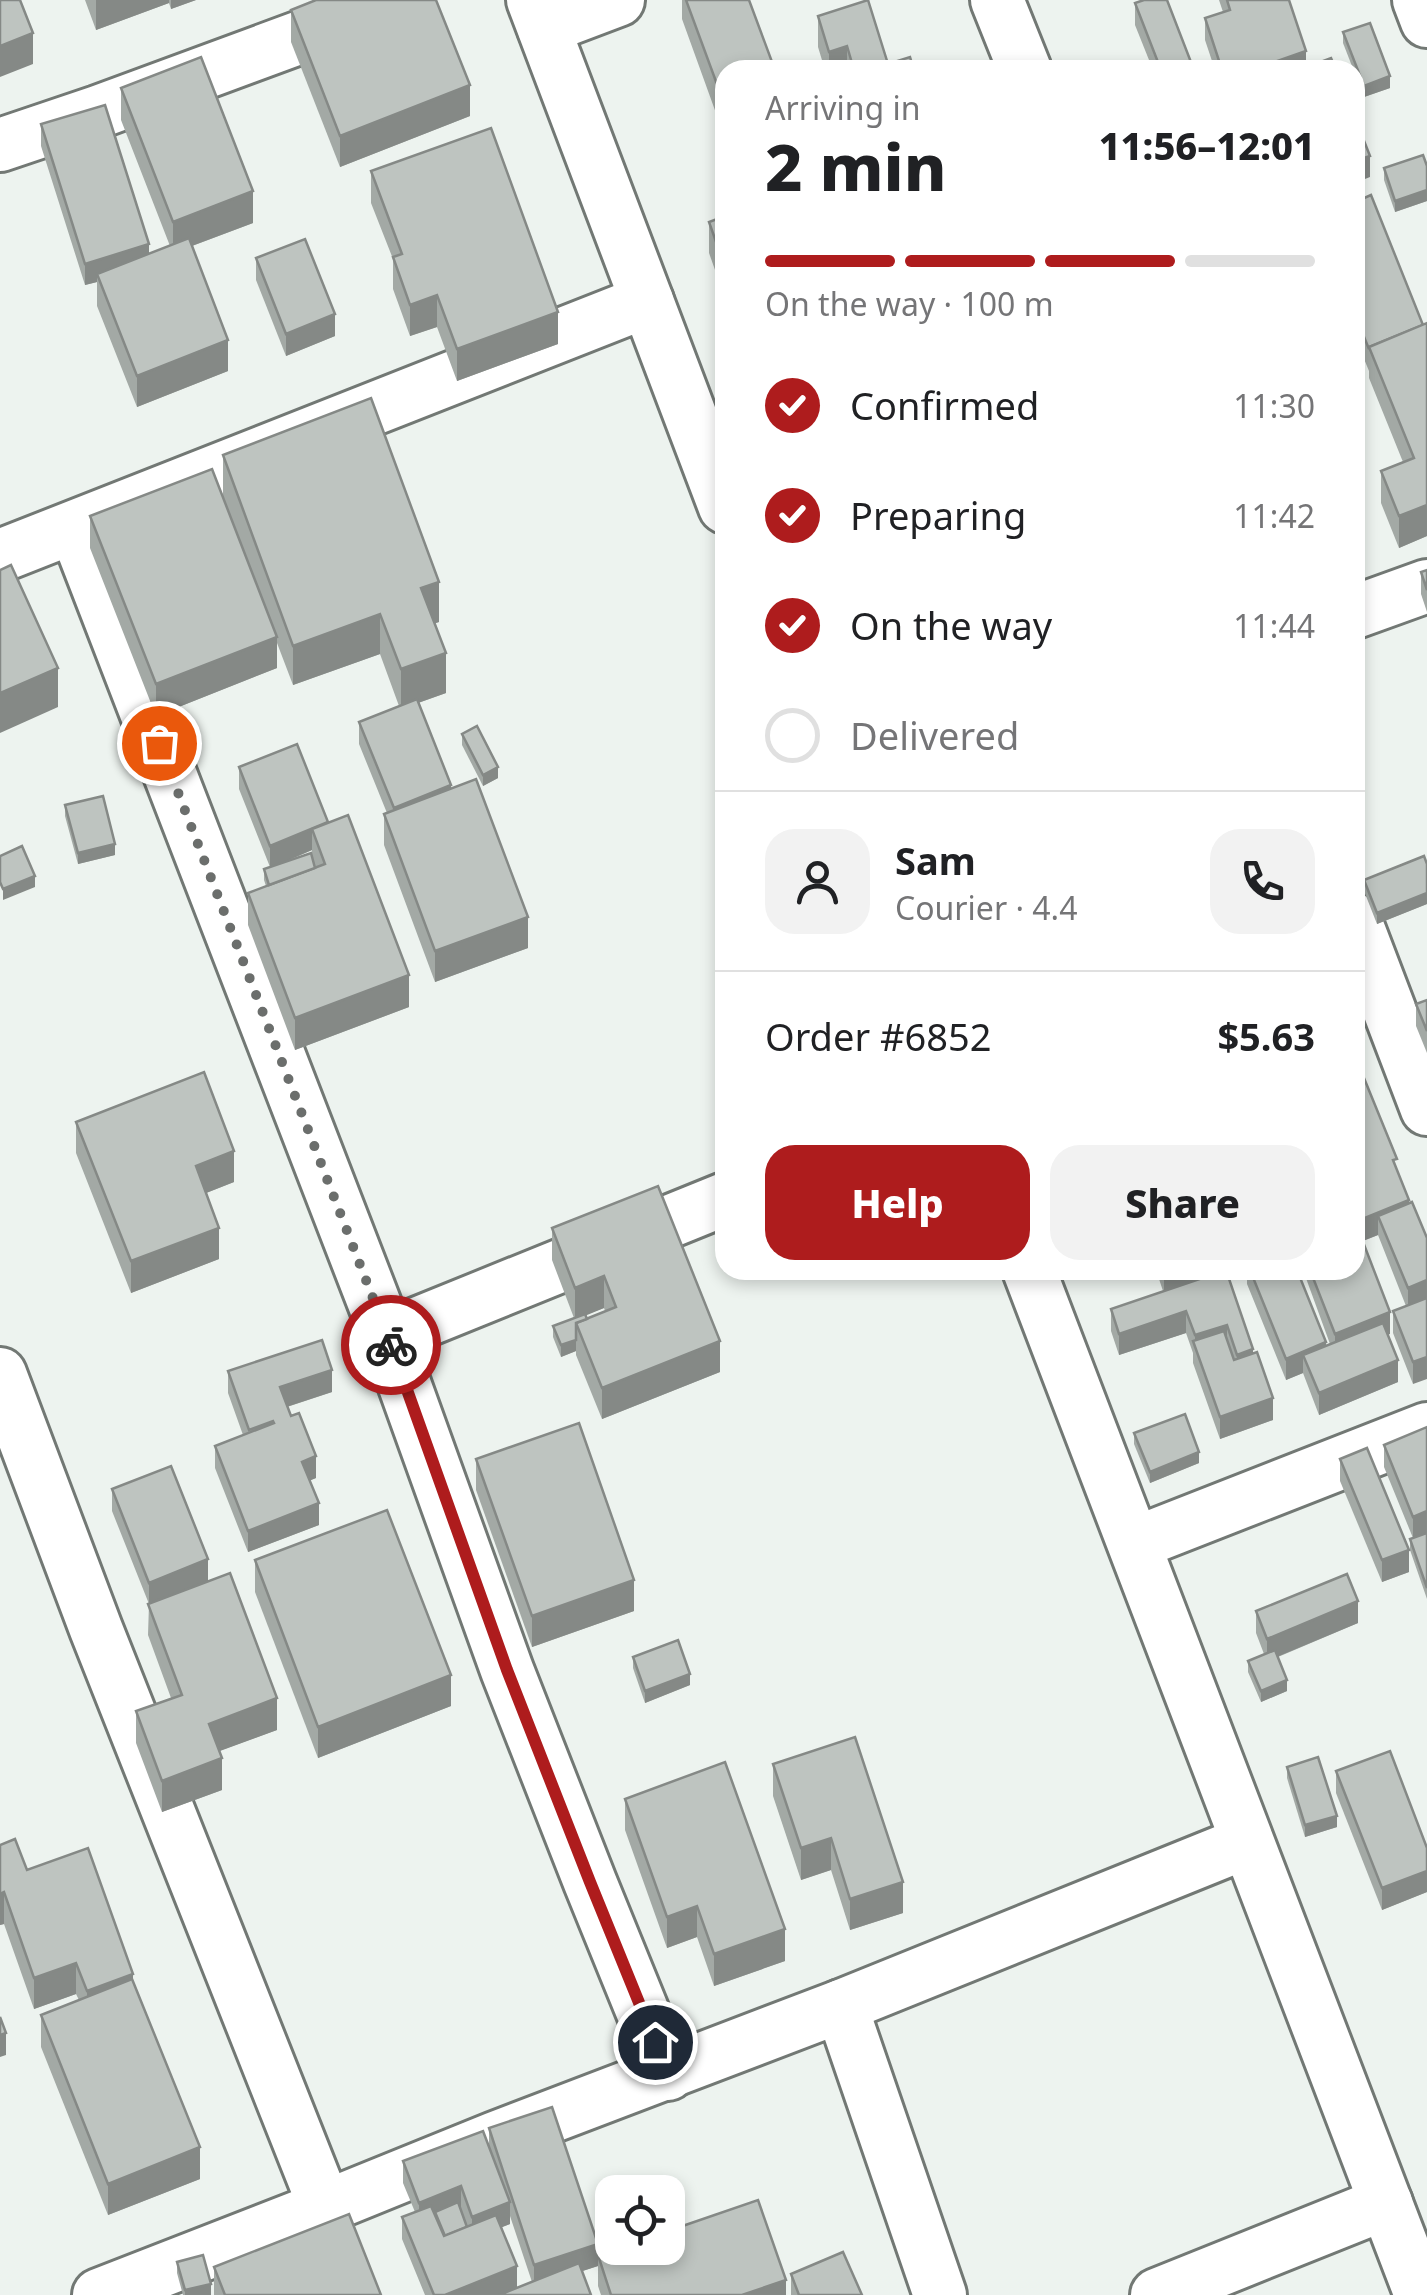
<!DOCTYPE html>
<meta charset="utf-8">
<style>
body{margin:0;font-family:"Noto Sans",sans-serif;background:#f2f2f2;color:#202124;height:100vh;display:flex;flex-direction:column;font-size:38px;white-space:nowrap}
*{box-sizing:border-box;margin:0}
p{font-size:32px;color:#757577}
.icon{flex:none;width:55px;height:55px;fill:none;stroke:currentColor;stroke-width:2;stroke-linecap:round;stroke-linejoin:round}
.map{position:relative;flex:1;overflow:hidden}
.panel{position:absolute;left:715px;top:60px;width:650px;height:1220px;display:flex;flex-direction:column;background:#fff;border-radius:30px;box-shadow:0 5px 15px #0003}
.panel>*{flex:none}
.tools{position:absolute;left:595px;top:2175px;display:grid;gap:20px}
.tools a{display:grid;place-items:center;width:90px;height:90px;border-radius:20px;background:#fff;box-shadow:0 5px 15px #0003;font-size:50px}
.pin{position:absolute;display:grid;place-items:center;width:85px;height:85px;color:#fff;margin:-42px;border:5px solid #fff;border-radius:50%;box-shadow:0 2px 10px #0007}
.courier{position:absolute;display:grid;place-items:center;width:100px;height:100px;margin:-50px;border:8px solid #ae1c1d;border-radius:50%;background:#fff;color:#222;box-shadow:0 2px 12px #0007}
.overview em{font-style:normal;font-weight:800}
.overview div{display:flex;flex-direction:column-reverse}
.overview{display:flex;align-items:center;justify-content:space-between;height:170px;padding:0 50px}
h1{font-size:65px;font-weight:800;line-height:75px}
.bar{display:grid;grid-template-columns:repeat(4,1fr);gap:15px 10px;align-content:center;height:120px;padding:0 50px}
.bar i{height:12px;border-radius:8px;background:#e0e0e0}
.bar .selected{background:#ae1c1d}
.bar p{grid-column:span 4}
.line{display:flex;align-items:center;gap:25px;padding:0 50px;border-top:2px solid #e0e0e0}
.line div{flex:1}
.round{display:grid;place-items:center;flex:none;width:105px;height:105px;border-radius:30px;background:#f2f2f2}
ol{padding:0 50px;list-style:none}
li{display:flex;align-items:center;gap:30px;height:110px}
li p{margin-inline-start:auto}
li .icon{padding:10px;border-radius:50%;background:#ae1c1d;color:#fff;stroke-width:4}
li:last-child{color:#757577}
li i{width:55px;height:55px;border:5px solid #e0e0e0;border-radius:50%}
.button{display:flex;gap:20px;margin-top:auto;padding:20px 50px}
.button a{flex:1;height:115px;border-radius:30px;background:#ae1c1d;color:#fff;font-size:40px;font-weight:800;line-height:115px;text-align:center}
.button a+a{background:#f2f2f2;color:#202124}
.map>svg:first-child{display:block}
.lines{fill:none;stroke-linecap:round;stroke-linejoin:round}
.minor-casing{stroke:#727874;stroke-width:58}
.minor{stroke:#fff;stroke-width:52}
.wall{fill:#a3a9a5;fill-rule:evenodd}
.shaded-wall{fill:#858986}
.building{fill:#bec4c0;stroke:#858986;stroke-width:2.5}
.done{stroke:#6b6e6c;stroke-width:10;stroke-dasharray:0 18}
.route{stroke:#ae1c1d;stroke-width:12}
</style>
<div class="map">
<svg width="1427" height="2295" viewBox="0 0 1427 2295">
<rect width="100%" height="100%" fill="#edf3ef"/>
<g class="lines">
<g class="minor-casing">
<g id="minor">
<path d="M533 0 725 507"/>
<path d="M997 0 1025 70"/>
<path d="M1419 0 1427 21"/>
<path d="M544 28 618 0"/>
<path d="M0 145 98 112 401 0"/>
<path d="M75 528 387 1336 507 1670 590 1882 668 2074"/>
<path d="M0 556 647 301"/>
<path d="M1355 612 1427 586"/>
<path d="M1355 920 1427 1109"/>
<path d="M1029 1270 1421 2295"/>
<path d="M387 1336 725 1199"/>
<path d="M0 1374 96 1629 325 2207"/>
<path d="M1136 1543 1427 1429"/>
<path d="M841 2006 940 2295"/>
<path d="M99 2295 325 2207 495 2138 841 2006 1247 1842"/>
<path d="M1157 2295 1386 2203"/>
</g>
</g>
<use href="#minor" class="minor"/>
</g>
<g class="wall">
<path d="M85 0H196L171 9 169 3 96 30Z"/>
<path d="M682 0H749L725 70V138L682 19Z"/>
<path d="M1219 0H1289L1306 67 1336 70H1215L1205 40V18L1223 12Z"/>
<path d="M1135 3 1194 70H1153L1135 25Z"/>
<path d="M291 10 470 116 340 167 291 42Z"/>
<path d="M818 16 888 64 914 70H825L818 47Z"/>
<path d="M1343 32 1390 88 1364 97 1343 43Z"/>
<path d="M121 88 253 223 192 246 228 371 137 407 97 306V282L85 285 41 146V124L149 254 170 246 121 120Z"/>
<path d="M1427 166V201L1395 212 1384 180V168Z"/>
<path d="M371 171 558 344 457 381 437 327 410 336 393 289V259L371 203Z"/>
<path d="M1355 202 1423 325 1427 323V536L1399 548 1381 503V471L1403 462 1369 378V371L1355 337Z"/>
<path d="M725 216V298L709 253V222Z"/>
<path d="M256 258 335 336 286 356 256 280Z"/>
<path d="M223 455 439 622 435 623 446 693 418 703 451 789 528 948 435 982 384 845V814L387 813 359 744V722L399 706 380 654 293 685 277 643V668L156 716 90 548V516L223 494Z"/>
<path d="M1427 570V612L1421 594V572Z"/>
<path d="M462 734 498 778 483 786 462 745Z"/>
<path d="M239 767 328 823 409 1007 295 1050 248 925V893L266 886 264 880V869L270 867 239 789ZM312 850V859L285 862Z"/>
<path d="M65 805 115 855 78 864 65 816Z"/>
<path d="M1427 864V904L1377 924 1364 891V880Z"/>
<path d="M1427 1000V1053L1416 1026V1004Z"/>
<path d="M1355 1056 1409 1203 1427 1238 1413 1384 1393 1333V1311L1406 1306 1378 1235 1363 1241 1390 1334H1388L1398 1382 1319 1415 1303 1373 1286 1380 1247 1284V1270H1297L1326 1346 1330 1344 1303 1270H1355Z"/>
<path d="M76 1122 234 1182 206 1193 219 1259 131 1293 76 1153Z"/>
<path d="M552 1228 720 1372 602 1419 576 1355V1351L561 1357 553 1337V1326L574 1318 552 1260ZM604 1308 605 1311 587 1319 585 1315Z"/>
<path d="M1156 1270H1217L1253 1354 1273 1420 1220 1439 1193 1363V1353L1186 1333 1119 1355 1111 1331V1309L1163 1291Z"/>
<path d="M228 1371 332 1392 287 1407 316 1478 310 1480 319 1525 248 1552 215 1468V1446L243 1435 228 1393Z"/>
<path d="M1134 1433 1199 1463 1150 1483 1134 1444Z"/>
<path d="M1384 1445 1427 1533V1599L1410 1550V1539L1413 1538 1384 1467Z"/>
<path d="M476 1459 634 1611 532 1647 476 1490Z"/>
<path d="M1340 1459 1409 1572 1382 1582 1340 1481Z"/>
<path d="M112 1489 208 1581 277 1730 219 1751 222 1790 162 1812 136 1743V1711L171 1698 148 1635 149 1604 112 1511Z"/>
<path d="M255 1560 451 1706 318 1758 255 1592Z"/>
<path d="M1256 1611 1358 1623 1278 1657 1287 1691 1261 1702 1248 1672V1661L1264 1654 1256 1633Z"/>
<path d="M633 1657 690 1685 645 1703 633 1668Z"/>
<path d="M773 1764 903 1913 850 1930 831 1870 801 1880 773 1796Z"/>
<path d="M1287 1767 1337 1827 1305 1837 1287 1778Z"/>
<path d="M1336 1771 1427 1848V1892L1382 1910 1336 1793Z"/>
<path d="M625 1799 785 1961 714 1986 697 1937 667 1948 625 1830Z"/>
<path d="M0 1845 27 1870 133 1983 200 2179 108 2215 41 2047V2015L79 2000 76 1994 34 2009 4 1924 0 1925Z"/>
<path d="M489 2128 598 2255 786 2295H601L598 2286V2266L582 2271 591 2295H425L402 2239V2217L415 2212 403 2183V2161L489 2146ZM510 2216 532 2282 517 2288 502 2227 510 2224Z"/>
<path d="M177 2262 211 2295H183L177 2273Z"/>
<path d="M214 2267 381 2295H214Z"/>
<path d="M791 2274 862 2295H791Z"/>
</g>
<g class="shaded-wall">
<path d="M96 0H169V3L96 30Z"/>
<path d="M171 0H196L171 9Z"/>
<path d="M33 33V64L0 77V46Z"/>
<path d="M847 46V70H829V52Z"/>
<path d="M1306 51V70H1252Z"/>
<path d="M1390 76V88L1364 97V86Z"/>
<path d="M470 85V116L340 167V136Z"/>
<path d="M1370 156V177L1355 183V161Z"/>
<path d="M1427 190V201L1395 212V201Z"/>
<path d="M253 191V223L173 253V222Z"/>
<path d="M149 244V266L97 274V282L85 285V264Z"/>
<path d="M437 295V327L410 336V305Z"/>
<path d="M558 312V344L457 381V349Z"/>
<path d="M335 314V336L286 356V334Z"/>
<path d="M228 340V371L137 407V376Z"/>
<path d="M1427 505V536L1399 548V516Z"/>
<path d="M439 582V622L421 628V588Z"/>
<path d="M380 614V654L293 685V646Z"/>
<path d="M277 637V668L156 716V684Z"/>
<path d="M446 653V693L401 709V669Z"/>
<path d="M58 668V707L0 733V693Z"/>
<path d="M498 767V778L483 786V775Z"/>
<path d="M451 785V807L394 830V808Z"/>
<path d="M312 829V850L270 868V846Z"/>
<path d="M115 844V855L78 864V853Z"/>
<path d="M35 876V887L3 900V889Z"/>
<path d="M1427 893V904L1377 924V913Z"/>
<path d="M528 917V948L435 982V951Z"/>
<path d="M409 975V1007L295 1050V1018Z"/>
<path d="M234 1151V1182L196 1197V1166Z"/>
<path d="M1409 1200V1222L1378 1216V1235L1355 1244V1222Z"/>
<path d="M219 1228V1259L131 1293V1261Z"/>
<path d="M1171 1270H1217V1277L1164 1294V1272Z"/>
<path d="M604 1276V1308L575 1320V1288Z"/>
<path d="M1427 1280V1302L1408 1310V1288Z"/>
<path d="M1186 1311V1333L1119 1355V1334Z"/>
<path d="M1390 1312V1334L1335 1355V1334Z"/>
<path d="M1227 1325V1346L1195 1345V1335Z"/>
<path d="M576 1340V1351L561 1357V1345Z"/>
<path d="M720 1341V1372L602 1419V1388Z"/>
<path d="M1326 1342V1364L1303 1355V1373L1286 1380V1359Z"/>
<path d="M1253 1349V1371L1237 1376V1355Z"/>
<path d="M1427 1357V1379L1413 1384V1362Z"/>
<path d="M1398 1360V1382L1319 1415V1393Z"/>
<path d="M332 1370V1392L280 1409V1387Z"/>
<path d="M1273 1398V1420L1220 1439V1417Z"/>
<path d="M1199 1452V1463L1150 1483V1472Z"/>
<path d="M316 1456V1478L302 1484V1462Z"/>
<path d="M319 1503V1525L248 1552V1531Z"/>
<path d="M1427 1511V1533L1413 1538V1517Z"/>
<path d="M1409 1550V1572L1382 1582V1560Z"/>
<path d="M208 1559V1581L149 1605V1583Z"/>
<path d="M634 1580V1611L532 1647V1616Z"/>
<path d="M1358 1601V1623L1267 1661V1639Z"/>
<path d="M690 1674V1685L645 1703V1691Z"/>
<path d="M451 1675V1706L318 1758V1727Z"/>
<path d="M1287 1680V1691L1261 1702V1691Z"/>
<path d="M277 1698V1730L209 1755V1724Z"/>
<path d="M222 1758V1790L162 1812V1781Z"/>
<path d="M1337 1816V1827L1305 1837V1825Z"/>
<path d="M831 1838V1870L801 1880V1848Z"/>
<path d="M1427 1871V1892L1382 1910V1888Z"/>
<path d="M903 1882V1913L850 1930V1899Z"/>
<path d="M4 1892V1924L0 1925V1894Z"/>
<path d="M697 1906V1937L667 1948V1917Z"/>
<path d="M785 1929V1961L714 1986V1954Z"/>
<path d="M76 1963V1994L34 2009V1978Z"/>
<path d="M133 1974V2005L87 2022V1991Z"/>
<path d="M6 2033V2055L0 2057V2035Z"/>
<path d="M200 2147V2179L108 2215V2184Z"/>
<path d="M461 2186V2208L437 2217 435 2212V2218L419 2224V2203Z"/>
<path d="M510 2202V2224L472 2239V2217Z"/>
<path d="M598 2244V2266L534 2287V2265Z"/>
<path d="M517 2266V2288L499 2295H445Z"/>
<path d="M786 2280V2295H742Z"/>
<path d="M211 2284V2295H185V2290Z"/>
</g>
<g class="building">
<path d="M0 0H20L33 33 0 46Z"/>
<path d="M316 0H436L470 85 340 136 291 10Z"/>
<path d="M686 0H749L775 70H725V106Z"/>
<path d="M868 0 888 64 910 57 914 70H854L847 46 829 52 818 16Z"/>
<path d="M1144 0H1167L1194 70H1161L1135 3Z"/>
<path d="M1227 0H1289L1306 51 1252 70H1222L1205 18 1230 10Z"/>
<path d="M1370 23 1390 76 1364 86 1343 32Z"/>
<path d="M201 57 253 191 173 222 121 88Z"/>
<path d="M1331 58 1336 70H1299Z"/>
<path d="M105 105 149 244 85 264 41 124Z"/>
<path d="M1355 118 1370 156 1355 161Z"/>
<path d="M491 128 558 312 457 349 437 295 410 305 393 257 402 254 371 171Z"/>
<path d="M1423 155 1427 166V190L1395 201 1384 168Z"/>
<path d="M1371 195 1423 325 1369 347V349L1355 315V202Z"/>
<path d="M725 216V267L709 222Z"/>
<path d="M189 238 228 340 137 376 97 274Z"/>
<path d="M305 239 335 314 286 334 256 258Z"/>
<path d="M1427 323V505L1399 516 1381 471 1414 458 1369 347Z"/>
<path d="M371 398 439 582 421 588 446 653 401 669 380 614 293 646 223 455Z"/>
<path d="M212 469 277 637 156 684 90 516Z"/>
<path d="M11 565 58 668 0 693V570Z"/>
<path d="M1427 570V590L1421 572Z"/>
<path d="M417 699 451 785 394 808 359 722Z"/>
<path d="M477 726 498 767 483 775 462 734Z"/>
<path d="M297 744 328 822 270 846 239 767Z"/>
<path d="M476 779 528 917 435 951 384 814Z"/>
<path d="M103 796 115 844 78 853 65 805Z"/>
<path d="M348 815 409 975 295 1018 248 893 325 864 312 829Z"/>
<path d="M22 846 35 876 3 889 0 882V856Z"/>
<path d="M311 853 315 868 269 885 264 869Z"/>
<path d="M1424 856 1427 864V893L1377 913 1364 880Z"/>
<path d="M1427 1000V1031L1416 1004Z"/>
<path d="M1355 1056 1397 1159 1393 1160 1409 1200 1355 1222Z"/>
<path d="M204 1072 234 1151 196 1166 219 1228 131 1261 76 1122Z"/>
<path d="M658 1186 720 1341 602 1388 576 1323 616 1307 604 1276 575 1288 552 1228Z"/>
<path d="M1412 1202 1427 1238V1280L1408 1288 1378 1216Z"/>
<path d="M1358 1229 1390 1312 1335 1334 1310 1270H1355V1231Z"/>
<path d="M1226 1270 1253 1349 1237 1355 1227 1325 1195 1335 1186 1311 1119 1334 1111 1309Z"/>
<path d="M1250 1270H1297L1326 1342 1286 1359Z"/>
<path d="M1427 1298V1357L1413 1362 1393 1311Z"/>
<path d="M585 1314 587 1319 576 1323V1340L561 1345 553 1326Z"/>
<path d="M1383 1323 1398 1360 1319 1393 1303 1355Z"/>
<path d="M1224 1331 1234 1360 1257 1352 1273 1398 1220 1417 1193 1341Z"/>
<path d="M322 1340 332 1370 280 1387 291 1416 299 1413 316 1456 302 1462 319 1503 248 1531 215 1446 274 1423 273 1421 249 1430 228 1371Z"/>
<path d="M1185 1414 1199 1452 1150 1472 1134 1433Z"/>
<path d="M579 1423 634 1580 532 1616 476 1459Z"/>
<path d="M1427 1427V1511L1413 1517 1384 1445Z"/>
<path d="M1367 1448 1409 1550 1382 1560 1340 1459Z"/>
<path d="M171 1466 208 1559 149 1583 112 1489Z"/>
<path d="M387 1510 451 1675 318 1727 255 1560Z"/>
<path d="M1427 1533V1588L1410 1539Z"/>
<path d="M230 1573 277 1698 209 1724 222 1758 162 1781 136 1711 182 1695 148 1604Z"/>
<path d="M1347 1574 1358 1601 1267 1639 1256 1611Z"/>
<path d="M678 1640 690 1674 645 1691 633 1657Z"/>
<path d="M1275 1650 1287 1680 1261 1691 1248 1661Z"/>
<path d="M855 1737 903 1882 850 1899 831 1838 801 1848 773 1764Z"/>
<path d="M1390 1751 1427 1848V1871L1382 1888 1336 1771Z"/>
<path d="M1318 1757 1337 1816 1305 1825 1287 1767Z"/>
<path d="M725 1762 785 1929 714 1954 697 1906 667 1917 625 1799Z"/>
<path d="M15 1839 27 1870 88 1848 133 1974 87 1991 76 1963 34 1978 4 1892 0 1894V1845Z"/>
<path d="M132 1979 200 2147 108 2184 41 2015Z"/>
<path d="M0 2017 6 2033 0 2035Z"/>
<path d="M552 2107 598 2244 534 2265 489 2128Z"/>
<path d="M483 2131 510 2202 472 2217 461 2186 419 2203 403 2161Z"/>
<path d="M758 2200 786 2280 742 2295H611L598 2255 619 2248H668V2231Z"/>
<path d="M458 2202 467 2227 445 2236 435 2212Z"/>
<path d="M431 2206 444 2236 496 2215 517 2266 445 2295H434L402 2217Z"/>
<path d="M349 2214 381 2295H225L214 2267Z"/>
<path d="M843 2252 862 2295H799L791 2274Z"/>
<path d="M203 2255 211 2284 185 2290 177 2262Z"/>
<path d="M579 2263 591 2295H499Z"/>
</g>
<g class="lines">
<path class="done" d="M159 743 391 1345"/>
<path class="route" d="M391 1345 507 1670 590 1882 655 2042"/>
</g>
</svg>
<div class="tools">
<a><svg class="icon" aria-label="locate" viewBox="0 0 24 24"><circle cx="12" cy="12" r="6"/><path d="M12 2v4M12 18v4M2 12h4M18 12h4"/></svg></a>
</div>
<div class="pin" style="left:159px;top:743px;background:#ea580c"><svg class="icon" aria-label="bag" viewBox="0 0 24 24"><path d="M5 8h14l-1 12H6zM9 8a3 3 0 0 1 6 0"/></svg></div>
<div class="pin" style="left:655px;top:2042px;background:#1f2937"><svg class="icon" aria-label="home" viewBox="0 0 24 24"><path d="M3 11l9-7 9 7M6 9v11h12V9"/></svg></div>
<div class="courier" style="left:391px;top:1345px"><svg class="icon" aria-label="bike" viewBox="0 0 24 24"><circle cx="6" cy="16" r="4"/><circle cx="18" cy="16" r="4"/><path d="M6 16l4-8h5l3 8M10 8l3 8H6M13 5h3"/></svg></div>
<section class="panel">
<div class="overview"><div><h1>2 min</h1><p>Arriving in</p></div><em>11:56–12:01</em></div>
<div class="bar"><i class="selected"></i><i class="selected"></i><i class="selected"></i><i></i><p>On the way · 100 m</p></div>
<ol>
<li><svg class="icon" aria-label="check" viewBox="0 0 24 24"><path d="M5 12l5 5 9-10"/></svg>Confirmed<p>11:30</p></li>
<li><svg class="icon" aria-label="check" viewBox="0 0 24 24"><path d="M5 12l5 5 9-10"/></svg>Preparing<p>11:42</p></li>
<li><svg class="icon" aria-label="check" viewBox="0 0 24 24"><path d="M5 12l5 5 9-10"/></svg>On the way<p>11:44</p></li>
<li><i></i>Delivered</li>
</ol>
<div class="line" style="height:180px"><a class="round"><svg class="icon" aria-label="person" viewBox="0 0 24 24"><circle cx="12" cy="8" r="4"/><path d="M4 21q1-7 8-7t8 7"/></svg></a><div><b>Sam</b><p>Courier · 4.4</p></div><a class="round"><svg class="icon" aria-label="phone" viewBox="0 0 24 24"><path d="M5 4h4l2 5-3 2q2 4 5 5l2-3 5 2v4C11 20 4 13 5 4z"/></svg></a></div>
<div class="line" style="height:130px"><div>Order #6852</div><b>$5.63</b></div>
<div class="button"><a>Help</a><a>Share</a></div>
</section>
</div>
